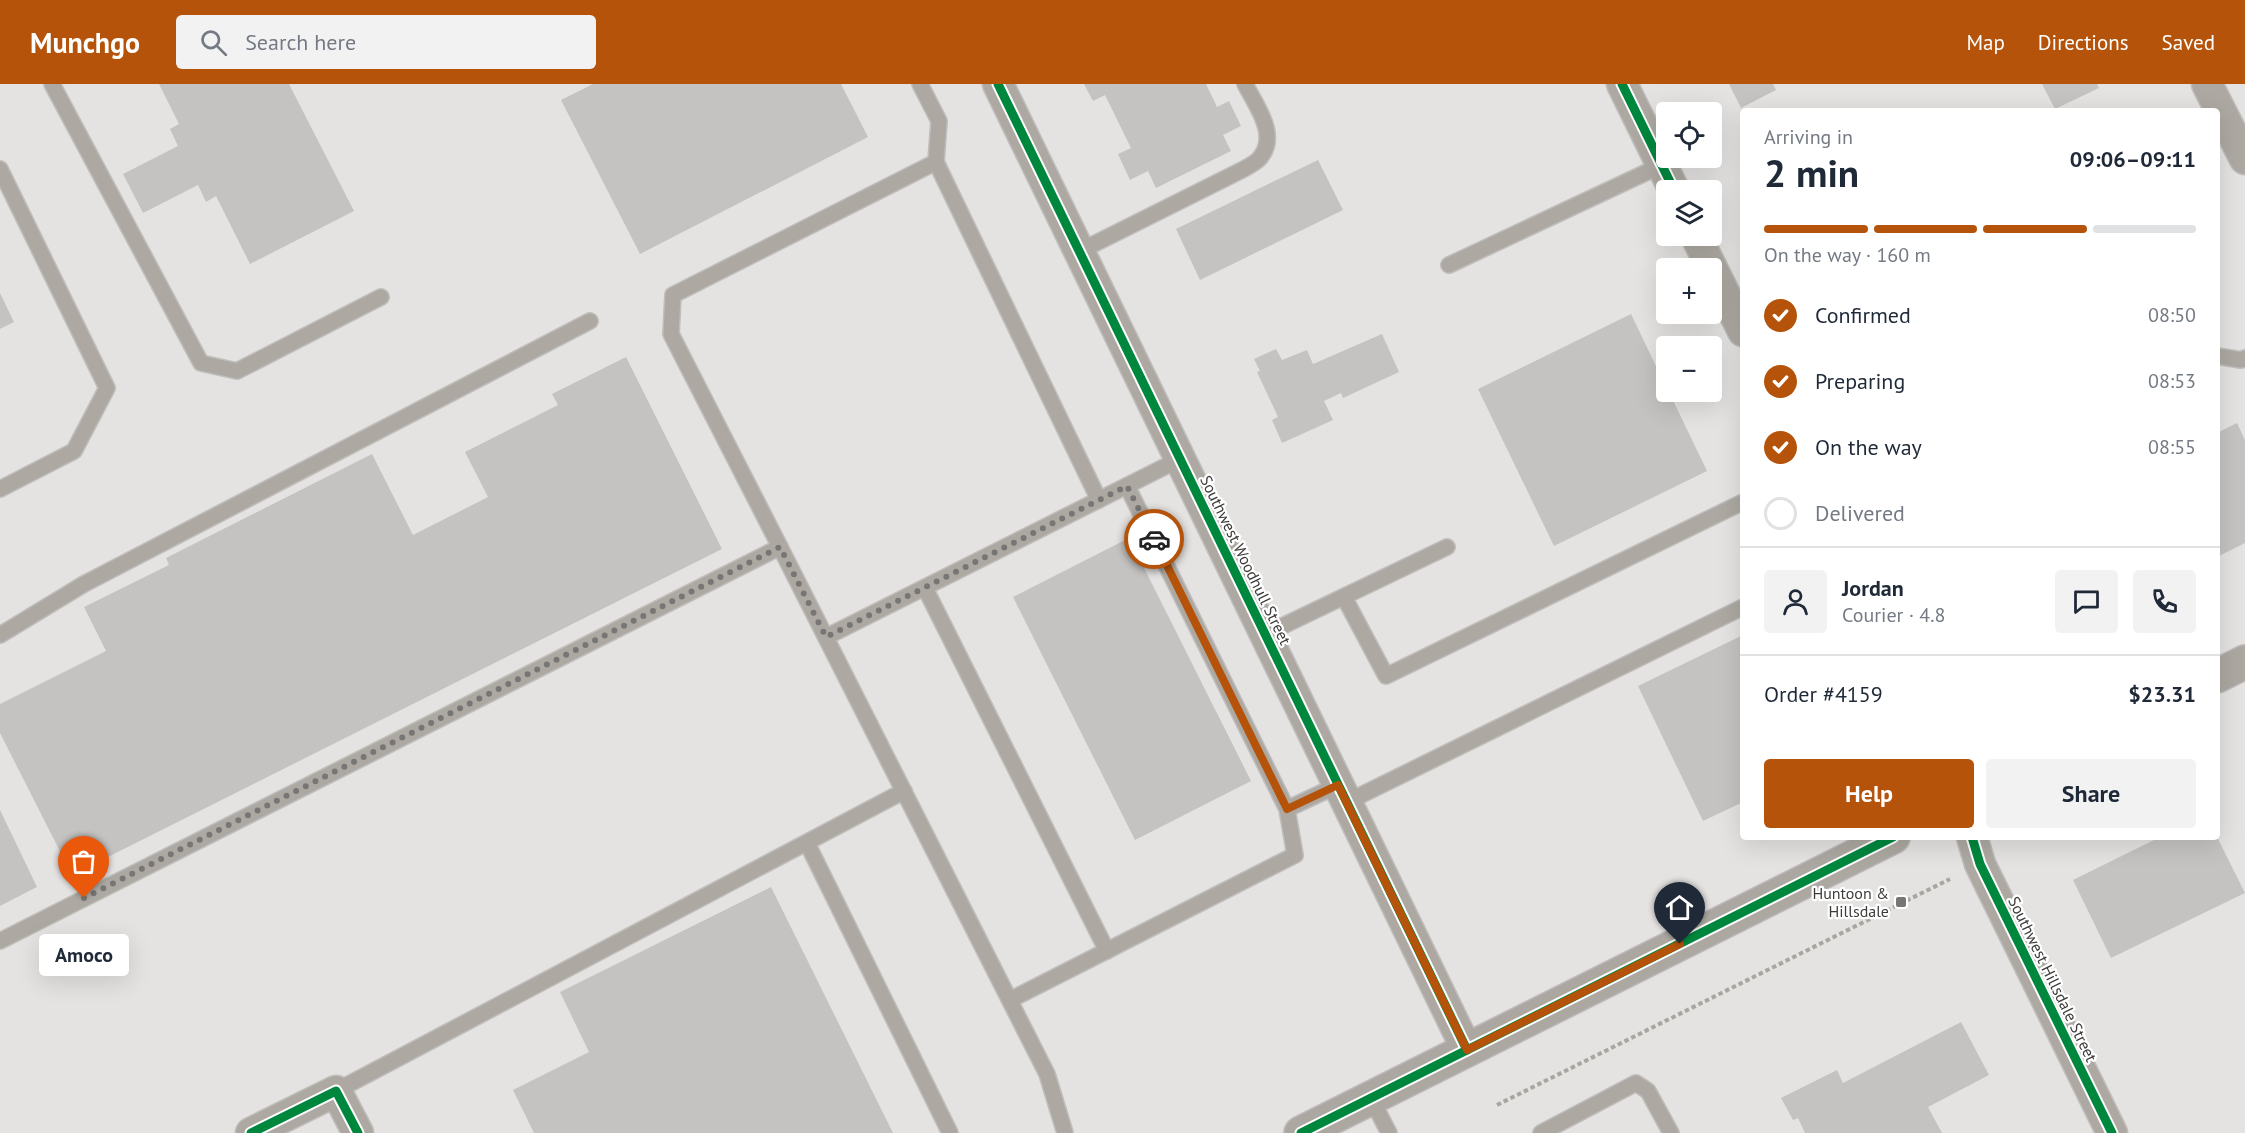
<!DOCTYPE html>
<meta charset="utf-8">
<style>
body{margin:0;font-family:"PT Sans",sans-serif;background:#f2f2f3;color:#1f2937;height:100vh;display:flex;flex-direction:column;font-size:22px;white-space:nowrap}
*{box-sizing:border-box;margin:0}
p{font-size:20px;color:#747a83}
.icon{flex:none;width:33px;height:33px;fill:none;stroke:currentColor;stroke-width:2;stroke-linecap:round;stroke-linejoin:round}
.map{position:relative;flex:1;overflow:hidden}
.details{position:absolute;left:1740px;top:24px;width:480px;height:732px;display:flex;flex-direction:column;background:#fff;border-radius:6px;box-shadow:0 6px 24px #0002}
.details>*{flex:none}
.fabs{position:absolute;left:1656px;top:18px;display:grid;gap:12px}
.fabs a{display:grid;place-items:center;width:66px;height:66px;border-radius:6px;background:#fff;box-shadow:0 6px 24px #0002;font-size:30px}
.pin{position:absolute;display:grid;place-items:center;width:51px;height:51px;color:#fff;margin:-62px -26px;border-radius:50% 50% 50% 0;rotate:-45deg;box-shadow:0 0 6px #0007}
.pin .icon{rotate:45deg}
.courier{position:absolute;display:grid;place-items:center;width:60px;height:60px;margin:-30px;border:4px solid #b45309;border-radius:50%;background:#fff;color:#222;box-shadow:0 2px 8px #0007}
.bubble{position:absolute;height:42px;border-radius:6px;background:#fff;box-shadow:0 6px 24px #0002;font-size:20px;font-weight:700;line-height:42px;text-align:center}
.head em{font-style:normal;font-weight:700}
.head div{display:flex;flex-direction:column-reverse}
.head{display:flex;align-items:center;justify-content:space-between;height:102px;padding:0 24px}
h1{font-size:39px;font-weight:700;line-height:45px}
.bar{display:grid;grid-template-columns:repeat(4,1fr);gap:9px 6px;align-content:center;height:72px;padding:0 24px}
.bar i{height:8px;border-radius:4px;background:#e0e1e3}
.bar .selected{background:#b45309}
.bar p{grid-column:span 4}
.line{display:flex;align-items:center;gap:15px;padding:0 24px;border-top:2px solid #e0e1e3}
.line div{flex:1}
.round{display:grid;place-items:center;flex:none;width:63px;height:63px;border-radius:6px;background:#f2f2f3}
ol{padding:0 24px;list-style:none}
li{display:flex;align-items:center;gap:18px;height:66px}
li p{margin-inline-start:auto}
li .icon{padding:6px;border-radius:50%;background:#b45309;color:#fff;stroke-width:4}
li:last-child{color:#747a83}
li i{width:33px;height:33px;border:3px solid #e0e1e3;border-radius:50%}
.action{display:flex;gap:12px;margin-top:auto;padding:12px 24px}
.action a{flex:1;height:69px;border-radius:6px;background:#b45309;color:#fff;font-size:24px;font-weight:700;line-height:69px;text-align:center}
.action a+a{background:#f2f2f3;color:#1f2937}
header{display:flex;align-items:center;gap:36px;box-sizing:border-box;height:84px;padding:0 30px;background:#b45309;color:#fff}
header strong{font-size:28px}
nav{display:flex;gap:33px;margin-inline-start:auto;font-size:21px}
.search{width:420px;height:54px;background:#f2f2f3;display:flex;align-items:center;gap:15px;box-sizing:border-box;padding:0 21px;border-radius:6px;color:#747a83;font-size:22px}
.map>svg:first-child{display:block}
.building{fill:#c4c3c2}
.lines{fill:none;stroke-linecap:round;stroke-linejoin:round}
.service-casing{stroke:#bfbebd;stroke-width:18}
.minor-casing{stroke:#bfbebd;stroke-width:33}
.secondary-casing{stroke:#bfbebd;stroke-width:36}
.path{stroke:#a9a6a0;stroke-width:4;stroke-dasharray:4.5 3;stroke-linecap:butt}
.service{stroke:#ada9a2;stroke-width:15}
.minor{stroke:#ada9a2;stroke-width:30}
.secondary{stroke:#aca8a1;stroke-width:33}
.cycleway-casing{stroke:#fff;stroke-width:13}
.cycleway{stroke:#00873e;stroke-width:9}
.done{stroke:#787675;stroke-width:6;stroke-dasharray:0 10.8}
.route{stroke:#b45309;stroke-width:8}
.poi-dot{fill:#787675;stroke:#fff;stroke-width:2}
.labels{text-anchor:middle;stroke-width:4.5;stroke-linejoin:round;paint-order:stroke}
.street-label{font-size:16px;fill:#3d3c3b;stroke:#fff}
.poi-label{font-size:16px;fill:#3d3c3b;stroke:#fff;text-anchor:end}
</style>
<header>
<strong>Munchgo</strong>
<div class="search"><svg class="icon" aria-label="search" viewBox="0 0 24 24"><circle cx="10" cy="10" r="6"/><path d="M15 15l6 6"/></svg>Search here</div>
<nav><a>Map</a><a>Directions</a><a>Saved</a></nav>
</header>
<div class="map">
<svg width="2245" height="1049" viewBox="0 0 2245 1049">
<rect width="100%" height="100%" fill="#e5e3e1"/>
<g class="building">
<path d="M159 0H289L354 127 250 180 216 112 206 118 198 101 143 129 123 90 178 62 170 45 179 40Z"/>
<path d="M593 0H841L868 53 640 170 561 16Z"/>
<path d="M1084 0H1206L1217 23 1229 17 1241 42 1223 51 1231 67 1156 104 1148 87 1130 96 1118 70 1131 64 1105 11 1093 17Z"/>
<path d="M1729 0H1773L1776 6 1741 24Z"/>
<path d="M2042 0H2097L2099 4 2055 25Z"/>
<path d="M1318 76 1343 126 1200 196 1176 145Z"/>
<path d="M0 209 14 238 0 245Z"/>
<path d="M1631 230 1666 303V308H1669L1707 387 1554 462 1478 305Z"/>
<path d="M1382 250 1399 288 1343 314 1341 309 1324 317 1333 336 1282 359 1272 336 1278 333 1257 288 1260 287 1254 275 1276 265 1282 276 1307 266 1313 280Z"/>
<path d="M626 273 722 465 72 791 0 649V620L106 567 84 523 169 481 166 474 372 370 413 451 488 413 465 368 558 321 552 310Z"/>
<path d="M2237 339 2245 356V459L2217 473V349Z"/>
<path d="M1129 454 1251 697 1135 756 1013 513Z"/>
<path d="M1743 551V718L1703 737 1638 602Z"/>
<path d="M0 726 37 803 0 822Z"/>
<path d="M2160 753H2217L2245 809 2111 874 2073 796Z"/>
<path d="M771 803 893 1049H534L513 1006 589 968 560 908Z"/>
<path d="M1961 938 1989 991 1928 1023 1942 1049H1805L1798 1034 1793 1036 1781 1014 1837 986 1843 999Z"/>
</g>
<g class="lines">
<g class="service-casing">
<g id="service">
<path d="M52 0 201 279 237 287 381 213"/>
<path d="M936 78 1099 416"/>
<path d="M0 85 107 304 74 367 0 405"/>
<path d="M1080 167 1234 90C1242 86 1253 81 1259 75 1280 52 1256 22 1245 0"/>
<path d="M1449 181 1662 81"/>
<path d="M2217 272 2241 276 2245 274"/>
<path d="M780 463 671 250 673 211 936 78 939 37 920 0"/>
<path d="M925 504 1107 867"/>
<path d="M1344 513 1386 592 1743 418"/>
<path d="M1266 550 1447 463"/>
<path d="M0 551 84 500 590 237"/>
<path d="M826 553 1180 375"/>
<path d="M1347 718 1743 523"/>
<path d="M1287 725 1338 701"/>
<path d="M807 759 950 1049"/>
<path d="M0 857 780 463 1047 990 1065 1049"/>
<path d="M1010 916 1295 771 1287 725 1127 402"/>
<path d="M336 1007 904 707"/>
<path d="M1371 1014 1389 1049"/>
<path d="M1541 1049 1636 999 1648 1007 1671 1049"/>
</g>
</g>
<g class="minor-casing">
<g id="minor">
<path d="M998 0 1467 966"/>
<path d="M1622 0 1674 106"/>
<path d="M2207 0 2245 75"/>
<path d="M1696 152 1743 247"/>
<path d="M1972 753 1980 780 2112 1049"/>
<path d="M251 1049 336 1007 358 1049"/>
</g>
</g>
<g class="secondary-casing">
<g id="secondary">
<path d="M2217 592 2245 578"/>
<path d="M1301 1049 1893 753"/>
</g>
</g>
<path class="path" d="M1497 1021 1950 795"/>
<use href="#service" class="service"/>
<use href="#minor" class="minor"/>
<use href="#secondary" class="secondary"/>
<g class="cycleway-casing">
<g id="cycleway">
<path d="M998 0 1467 966"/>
<path d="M1622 0 1674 106"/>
<path d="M1972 753 1980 780 2112 1049"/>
<path d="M251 1049 336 1007 358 1049"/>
<path d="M1301 1049 1893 753"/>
</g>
</g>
<use href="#cycleway" class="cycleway"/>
</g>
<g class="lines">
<path class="done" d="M84 814 780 463 826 553 1127 402 1154 455"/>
<path class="route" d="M1154 455 1287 725 1338 701 1467 966 1680 860"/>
</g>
<rect class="poi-dot" x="1895" y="812" width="12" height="12" rx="3"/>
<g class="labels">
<g class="street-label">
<text transform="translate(1246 476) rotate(64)" y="6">Southwest Woodhull Street</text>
<text transform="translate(2053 895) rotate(64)" y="6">Southwest Hillsdale Street</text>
</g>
<g class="poi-label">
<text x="1889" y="815">Huntoon &amp;<tspan x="1889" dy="18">Hillsdale</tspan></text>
</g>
</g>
</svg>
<div class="fabs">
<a><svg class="icon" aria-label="locate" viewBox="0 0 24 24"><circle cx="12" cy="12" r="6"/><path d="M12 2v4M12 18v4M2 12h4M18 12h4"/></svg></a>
<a><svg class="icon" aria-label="layers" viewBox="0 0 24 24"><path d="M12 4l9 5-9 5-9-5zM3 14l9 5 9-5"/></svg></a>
<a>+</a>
<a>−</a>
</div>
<div class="pin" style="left:84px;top:814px;background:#ea580c"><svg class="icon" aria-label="bag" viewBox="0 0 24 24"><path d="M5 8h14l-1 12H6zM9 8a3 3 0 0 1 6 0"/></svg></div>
<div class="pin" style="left:1680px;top:860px;background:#1f2937"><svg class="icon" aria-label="home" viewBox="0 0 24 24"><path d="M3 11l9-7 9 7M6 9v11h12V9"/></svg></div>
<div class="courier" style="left:1154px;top:455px"><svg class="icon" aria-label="car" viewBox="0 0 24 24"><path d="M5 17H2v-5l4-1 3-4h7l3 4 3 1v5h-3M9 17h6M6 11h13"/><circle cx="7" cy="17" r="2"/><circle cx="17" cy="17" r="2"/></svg></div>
<div class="bubble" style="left:39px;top:850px;width:90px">Amoco</div>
<section class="details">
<div class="head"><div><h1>2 min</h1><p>Arriving in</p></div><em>09:06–09:11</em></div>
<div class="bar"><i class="selected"></i><i class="selected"></i><i class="selected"></i><i></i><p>On the way · 160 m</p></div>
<ol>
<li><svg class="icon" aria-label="check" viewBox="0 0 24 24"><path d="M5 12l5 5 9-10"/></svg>Confirmed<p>08:50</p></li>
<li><svg class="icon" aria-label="check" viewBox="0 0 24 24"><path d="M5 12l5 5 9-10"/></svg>Preparing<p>08:53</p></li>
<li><svg class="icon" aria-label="check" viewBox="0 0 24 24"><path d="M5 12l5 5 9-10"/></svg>On the way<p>08:55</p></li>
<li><i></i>Delivered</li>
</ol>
<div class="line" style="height:108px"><a class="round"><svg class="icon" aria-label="person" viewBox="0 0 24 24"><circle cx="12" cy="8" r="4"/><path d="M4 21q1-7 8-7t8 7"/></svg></a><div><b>Jordan</b><p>Courier · 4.8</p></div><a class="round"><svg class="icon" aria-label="chat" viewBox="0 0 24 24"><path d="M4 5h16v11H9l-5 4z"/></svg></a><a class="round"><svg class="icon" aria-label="phone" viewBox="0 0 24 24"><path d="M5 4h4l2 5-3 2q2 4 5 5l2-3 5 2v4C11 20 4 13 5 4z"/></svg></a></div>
<div class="line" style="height:78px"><div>Order #4159</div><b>$23.31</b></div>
<div class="action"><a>Help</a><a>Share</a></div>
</section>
</div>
